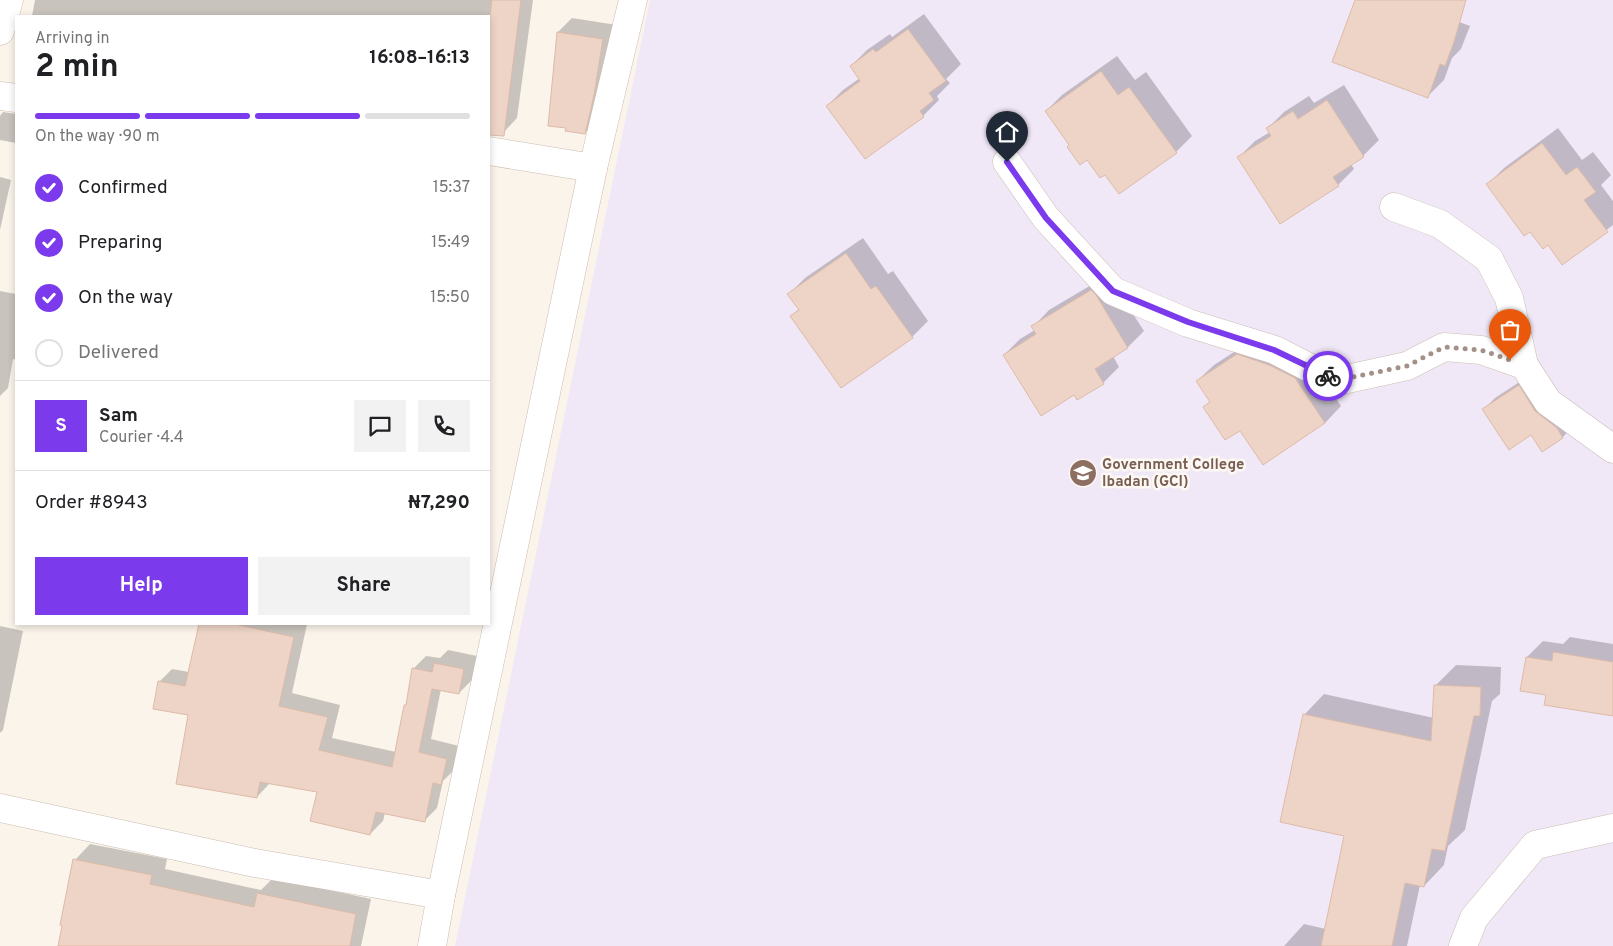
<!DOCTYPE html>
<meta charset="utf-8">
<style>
body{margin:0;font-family:Overpass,sans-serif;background:#f2f2f2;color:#202124;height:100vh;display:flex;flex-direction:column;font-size:19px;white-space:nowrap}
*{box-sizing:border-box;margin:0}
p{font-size:16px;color:#757577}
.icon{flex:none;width:28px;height:28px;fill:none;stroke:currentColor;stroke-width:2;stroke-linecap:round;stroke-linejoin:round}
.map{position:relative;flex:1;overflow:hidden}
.sheet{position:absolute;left:15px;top:15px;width:475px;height:610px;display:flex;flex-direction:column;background:#fff;border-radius:0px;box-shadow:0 2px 8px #0003}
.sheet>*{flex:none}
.pin{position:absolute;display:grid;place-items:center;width:42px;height:42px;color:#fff;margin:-51px -21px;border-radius:50% 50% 50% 0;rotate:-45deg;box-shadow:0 0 5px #0007}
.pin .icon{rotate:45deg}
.courier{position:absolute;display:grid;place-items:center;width:50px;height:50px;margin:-25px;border:4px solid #7c3aed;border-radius:50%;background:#fff;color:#222;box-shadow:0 1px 6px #0007}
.summary em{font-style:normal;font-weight:700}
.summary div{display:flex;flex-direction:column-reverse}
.summary{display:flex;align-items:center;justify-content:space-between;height:85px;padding:0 20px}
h1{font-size:32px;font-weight:700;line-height:38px}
.bar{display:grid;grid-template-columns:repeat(4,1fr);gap:8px 5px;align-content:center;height:60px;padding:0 20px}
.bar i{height:6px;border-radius:4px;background:#e0e0e0}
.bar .on{background:#7c3aed}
.bar p{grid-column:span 4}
.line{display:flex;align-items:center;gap:12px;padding:0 20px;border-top:1px solid #e0e0e0}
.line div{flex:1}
.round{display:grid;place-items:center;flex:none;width:52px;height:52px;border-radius:0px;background:#f2f2f2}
ol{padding:0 20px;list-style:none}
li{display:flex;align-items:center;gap:15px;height:55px}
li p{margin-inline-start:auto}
li .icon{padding:5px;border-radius:50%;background:#7c3aed;color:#fff;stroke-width:4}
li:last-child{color:#757577}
li i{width:28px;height:28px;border:2px solid #e0e0e0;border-radius:50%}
.button{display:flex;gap:10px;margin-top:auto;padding:10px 20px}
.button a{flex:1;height:58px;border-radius:0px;background:#7c3aed;color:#fff;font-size:20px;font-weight:700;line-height:58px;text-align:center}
.button a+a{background:#f2f2f2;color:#202124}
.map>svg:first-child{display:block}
.education{fill:#f1e8f7}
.shadow{fill:#0003}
.building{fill:#edd4c6;stroke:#debaa8}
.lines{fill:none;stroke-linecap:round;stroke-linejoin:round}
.street-casing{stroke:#ccbcb2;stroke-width:29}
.street{stroke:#fff;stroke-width:28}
.done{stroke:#a39187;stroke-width:5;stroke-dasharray:0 9}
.route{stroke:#7c3aed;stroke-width:6}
.labels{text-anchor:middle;stroke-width:5;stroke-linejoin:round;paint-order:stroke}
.education-label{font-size:15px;font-weight:bold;fill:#785e54;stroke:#fdf8f2;text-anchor:start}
</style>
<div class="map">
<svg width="1613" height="946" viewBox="0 0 1613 946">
<rect width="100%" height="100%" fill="#fbf4eb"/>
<path class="education" d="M650 0H1613V946H455Z"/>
<g class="shadow">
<path d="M35 0H533L517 118 504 132 489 129V16H32Z"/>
<path d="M1359 0H1400L1470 26 1461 49 1452 58 1444 80 1428 96Z"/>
<path d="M924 14 961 64 946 79 950 83 937 96 939 100 923 116 827 106 843 90 860 78 851 66 867 50 890 34 892 37Z"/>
<path d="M572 18 617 25 599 118 585 133 558 32Z"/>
<path d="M1117 56 1135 80 1146 72 1192 136 1176 152 1105 173 1071 145 1046 111 1062 95Z"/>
<path d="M1344 85 1379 140 1363 156 1351 164 1354 169 1338 185 1239 157 1255 141 1270 132 1268 128 1284 112 1309 96 1314 103Z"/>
<path d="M3 112 16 114V143L0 140V116Z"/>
<path d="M1558 128 1582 160 1593 152 1611 175 1601 185 1613 201V225L1563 263 1548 244 1530 230 1488 184 1504 168Z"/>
<path d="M0 177 11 180 0 230Z"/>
<path d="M863 238 888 274 893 271 928 321 912 337 841 387 791 316 799 309 789 294 805 278Z"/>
<path d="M1108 275 1144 331 1128 347 1113 356 1119 367 1103 383 1075 394 1004 355 1020 339 1035 330 1033 327 1049 310Z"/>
<path d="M0 291 16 294V360L13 359 8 388 0 396Z"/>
<path d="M1254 339 1311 362 1341 406 1325 423 1240 429 1204 407 1210 401 1197 381 1214 365Z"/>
<path d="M1530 375 1573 426 1563 437 1543 450 1532 434 1484 409 1495 398Z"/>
<path d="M200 624H307L292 693 340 705 332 738 396 752 405 705 408 703 413 669 426 656 440 658 448 650 477 656 472 680 459 693 441 689 431 739 459 746 454 770 443 781 437 808 424 821 385 813 383 821 370 834 318 791 270 783 257 797 190 714 159 682 172 669 189 672Z"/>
<path d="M0 626 23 631 3 730 0 733Z"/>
<path d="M1570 637 1613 644V715L1547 694 1527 657 1543 641 1563 644Z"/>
<path d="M1456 665 1501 667 1500 694 1492 701 1465 830 1448 846 1444 865 1424 886 1420 885 1407 946H1284L1304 924 1326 929 1345 835 1304 715 1324 694 1434 718 1436 685Z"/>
<path d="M90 844 167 859 165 869 261 890 273 878 371 899 361 946H59L75 860Z"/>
</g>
<g class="building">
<path d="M492 0H521L504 136 489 135V24Z"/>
<path d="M1355 0H1466L1454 42 1445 66 1440 64 1428 98 1332 62Z"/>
<path d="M908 29 946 81 929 93 934 100 920 111 924 117 865 159 826 106 860 81 850 66 873 49 876 52Z"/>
<path d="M557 32 603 39 594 95 585 134 565 131 566 128 548 126Z"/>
<path d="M1101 71 1118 95 1129 87 1177 153 1119 194 1105 175 1100 178 1087 160 1080 165 1067 147 1069 145 1045 111Z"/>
<path d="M1327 100 1364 157 1333 177 1339 186 1280 224 1237 157 1271 136 1266 128 1293 111 1298 119Z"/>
<path d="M1542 143 1566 175 1577 167 1596 192 1584 200 1608 232 1562 265 1548 245 1543 249 1530 232 1524 236 1486 184Z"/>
<path d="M846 253 871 289 876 286 913 338 841 388 790 316 799 310 787 294Z"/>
<path d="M1091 290 1096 295 1128 348 1095 369 1104 384 1077 400 1074 395 1041 416 1003 355 1036 334 1031 326Z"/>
<path d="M1237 354 1269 365 1295 378 1325 423 1263 465 1240 431 1225 440 1203 407 1210 402 1196 381Z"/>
<path d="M1519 385 1535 411 1557 428 1563 438 1542 452 1531 435 1509 450 1482 409Z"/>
<path d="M199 624H234L294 637 279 706 328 717 319 750 392 767 404 705H406L412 668 432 672 434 663 464 669 459 694 432 689 419 752 447 759 441 785 433 783 425 822 376 812 370 835 310 821 317 792 260 782 257 798 176 784 188 715 153 709 158 681 185 686Z"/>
<path d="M1553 652 1613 662V716L1544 705 1546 695 1520 691 1526 657 1552 661Z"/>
<path d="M1434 685 1481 687 1480 716H1474L1445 851 1432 849 1424 887 1405 883 1392 946H1321L1344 836 1280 822 1303 714 1431 741Z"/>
<path d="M73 859 152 875 150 884 254 907 257 893 356 914 350 946H58L62 926 60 925Z"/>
</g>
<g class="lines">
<g class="street-casing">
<g id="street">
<path d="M0 31 9 0"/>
<path d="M0 96 16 98"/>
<path d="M489 151 593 168"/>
<path d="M1007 162 1046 218 1113 291 1188 323 1275 350 1308 367 1338 381 1407 366 1444 347 1481 350 1524 365"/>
<path d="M1394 207 1440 224 1489 259 1509 298 1524 365 1548 402 1613 449"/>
<path d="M0 808 255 863 441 895"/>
<path d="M432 946 441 895 593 168 633 0"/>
<path d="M1463 946 1474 918 1535 845 1613 828"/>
</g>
</g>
<use href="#street" class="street"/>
</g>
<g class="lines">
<path class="done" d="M1328 376 1338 380 1407 366 1444 347 1481 350 1510 360"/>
<path class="route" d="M1007 162 1046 218 1113 291 1188 322 1274 350 1328 376"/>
</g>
<defs>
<g id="school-disc" transform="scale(1.4375)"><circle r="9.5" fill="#8d6e63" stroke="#fdf8f2"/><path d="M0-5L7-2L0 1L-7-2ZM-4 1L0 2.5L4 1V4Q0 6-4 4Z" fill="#fff"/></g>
</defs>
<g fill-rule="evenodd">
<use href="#school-disc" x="1083" y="473"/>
</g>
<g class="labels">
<g class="education-label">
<text x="1102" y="469">Government College<tspan x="1102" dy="17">Ibadan (GCI)</tspan></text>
</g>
</g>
</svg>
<div class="pin" style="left:1510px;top:360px;background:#ea580c"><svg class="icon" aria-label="bag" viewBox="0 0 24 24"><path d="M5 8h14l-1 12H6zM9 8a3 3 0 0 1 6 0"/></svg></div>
<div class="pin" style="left:1007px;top:162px;background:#1f2937"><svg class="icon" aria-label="home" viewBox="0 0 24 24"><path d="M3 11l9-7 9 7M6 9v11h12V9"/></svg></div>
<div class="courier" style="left:1328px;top:376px"><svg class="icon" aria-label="bike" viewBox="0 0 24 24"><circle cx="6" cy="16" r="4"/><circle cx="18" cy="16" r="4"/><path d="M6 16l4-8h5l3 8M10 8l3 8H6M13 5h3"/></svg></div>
<section class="sheet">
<div class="summary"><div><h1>2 min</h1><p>Arriving in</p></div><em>16:08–16:13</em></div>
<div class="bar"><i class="on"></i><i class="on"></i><i class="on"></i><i></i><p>On the way · 90 m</p></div>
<ol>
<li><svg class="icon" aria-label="check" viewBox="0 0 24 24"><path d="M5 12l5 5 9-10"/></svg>Confirmed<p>15:37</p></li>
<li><svg class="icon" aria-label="check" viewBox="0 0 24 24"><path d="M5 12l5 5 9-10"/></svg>Preparing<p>15:49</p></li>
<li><svg class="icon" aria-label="check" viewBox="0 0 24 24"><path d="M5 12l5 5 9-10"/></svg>On the way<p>15:50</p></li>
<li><i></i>Delivered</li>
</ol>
<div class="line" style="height:90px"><b class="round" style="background:#7c3aed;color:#fff">S</b><div><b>Sam</b><p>Courier · 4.4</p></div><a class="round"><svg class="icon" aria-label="chat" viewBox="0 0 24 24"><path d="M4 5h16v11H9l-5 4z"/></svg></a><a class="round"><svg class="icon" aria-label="phone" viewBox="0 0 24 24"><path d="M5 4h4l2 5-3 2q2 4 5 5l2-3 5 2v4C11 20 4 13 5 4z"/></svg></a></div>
<div class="line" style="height:65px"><div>Order #8943</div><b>₦7,290</b></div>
<div class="button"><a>Help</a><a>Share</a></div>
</section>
</div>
